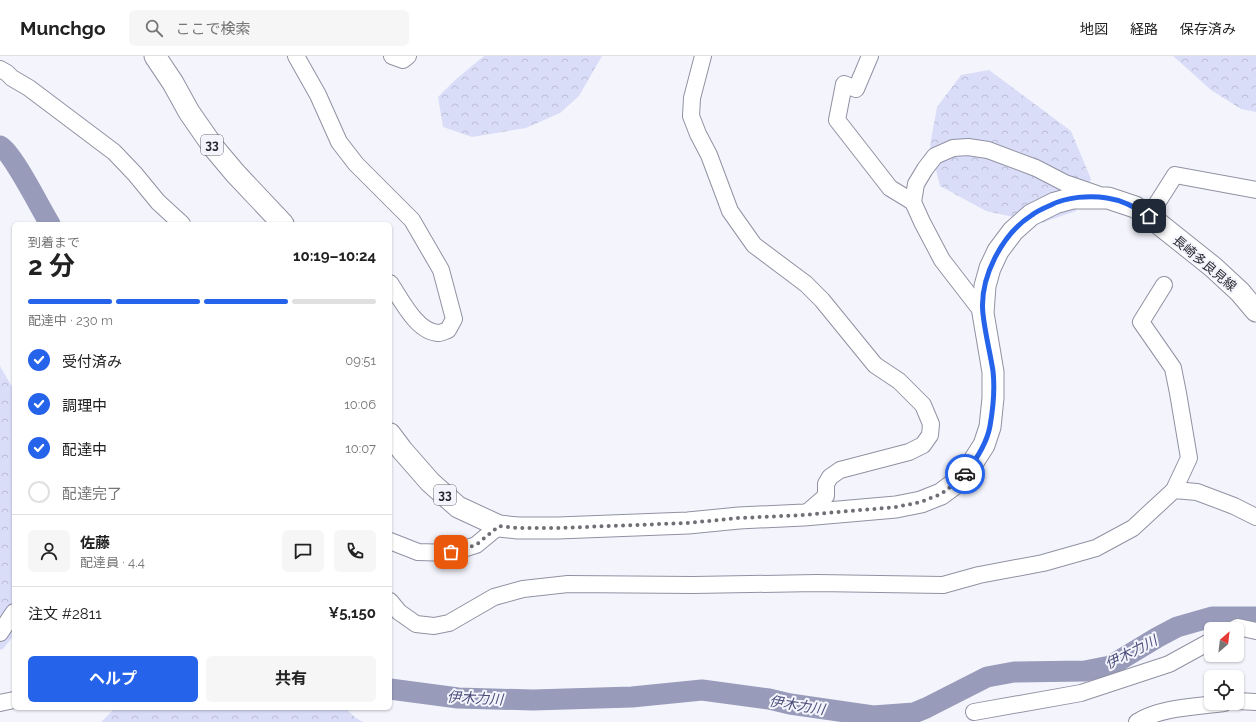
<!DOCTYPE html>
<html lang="ja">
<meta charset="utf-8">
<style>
body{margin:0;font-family:Raleway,"Noto Sans JP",sans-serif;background:#f6f6f6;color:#222;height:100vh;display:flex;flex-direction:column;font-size:15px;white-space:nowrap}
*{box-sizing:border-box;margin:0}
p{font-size:13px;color:#767676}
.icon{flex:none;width:22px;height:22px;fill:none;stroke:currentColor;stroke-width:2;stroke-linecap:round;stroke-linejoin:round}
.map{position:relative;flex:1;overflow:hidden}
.sheet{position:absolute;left:12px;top:166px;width:380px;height:488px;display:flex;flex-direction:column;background:#fff;border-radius:6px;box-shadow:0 1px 3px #0004}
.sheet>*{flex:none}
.needle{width:26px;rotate:28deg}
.controls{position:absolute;left:1204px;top:566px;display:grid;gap:8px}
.controls a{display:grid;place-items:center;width:40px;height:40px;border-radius:6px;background:#fff;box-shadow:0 1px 3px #0004;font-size:20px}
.pin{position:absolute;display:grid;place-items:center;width:34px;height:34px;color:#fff;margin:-17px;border-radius:8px;box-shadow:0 2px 6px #0006}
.courier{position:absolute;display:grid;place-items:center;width:40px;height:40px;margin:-20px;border:3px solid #2563eb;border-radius:50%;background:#fff;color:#222;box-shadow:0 1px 5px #0007}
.head em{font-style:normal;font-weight:700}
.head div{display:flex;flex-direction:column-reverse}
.head{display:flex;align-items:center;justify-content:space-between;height:68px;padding:0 16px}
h1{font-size:26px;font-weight:700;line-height:30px}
.bar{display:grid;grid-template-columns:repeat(4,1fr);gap:6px 4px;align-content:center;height:48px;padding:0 16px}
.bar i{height:5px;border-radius:3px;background:#e0e0e0}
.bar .on{background:#2563eb}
.bar p{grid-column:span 4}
.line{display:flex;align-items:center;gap:10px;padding:0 16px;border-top:1px solid #e0e0e0}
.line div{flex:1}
.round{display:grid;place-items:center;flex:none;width:42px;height:42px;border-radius:6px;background:#f6f6f6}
ol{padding:0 16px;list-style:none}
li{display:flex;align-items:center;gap:12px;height:44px}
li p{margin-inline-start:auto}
li .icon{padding:4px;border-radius:50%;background:#2563eb;color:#fff;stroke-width:4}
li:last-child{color:#767676}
li i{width:22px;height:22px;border:2px solid #e0e0e0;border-radius:50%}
.action{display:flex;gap:8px;margin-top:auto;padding:8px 16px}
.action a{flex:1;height:46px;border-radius:6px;background:#2563eb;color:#fff;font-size:16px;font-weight:700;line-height:46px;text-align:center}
.action a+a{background:#f6f6f6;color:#222}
header{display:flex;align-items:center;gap:24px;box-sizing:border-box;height:56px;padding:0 20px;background:#fff;border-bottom:1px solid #e0e0e0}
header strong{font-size:19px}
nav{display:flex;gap:22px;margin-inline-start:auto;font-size:14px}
.search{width:280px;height:36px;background:#f6f6f6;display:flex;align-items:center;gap:10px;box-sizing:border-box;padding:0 14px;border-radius:6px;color:#767676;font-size:15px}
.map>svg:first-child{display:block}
.forest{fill:url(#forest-crowns)}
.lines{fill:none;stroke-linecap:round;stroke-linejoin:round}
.river{stroke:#989bba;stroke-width:21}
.minor-casing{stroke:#9091a3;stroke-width:18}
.major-casing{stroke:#9091a3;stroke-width:23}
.minor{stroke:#fff;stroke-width:16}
.major{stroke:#fff;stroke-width:21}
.done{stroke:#6f6f76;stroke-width:4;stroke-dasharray:0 7.2}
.route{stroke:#2563eb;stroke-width:5}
.labels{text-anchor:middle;stroke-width:4;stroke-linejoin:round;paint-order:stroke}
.shield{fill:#f4f5fc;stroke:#64656c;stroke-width:1}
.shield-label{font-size:12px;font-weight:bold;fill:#27272e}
.street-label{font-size:13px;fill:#27272e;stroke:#f4f5fc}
.water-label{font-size:14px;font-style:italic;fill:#4c4d7b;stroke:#f4f5fc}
</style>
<header>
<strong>Munchgo</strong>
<div class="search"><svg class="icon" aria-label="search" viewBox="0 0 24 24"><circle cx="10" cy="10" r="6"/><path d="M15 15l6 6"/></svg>ここで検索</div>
<nav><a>地図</a><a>経路</a><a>保存済み</a></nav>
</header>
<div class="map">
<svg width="1256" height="666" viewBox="0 0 1256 666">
<defs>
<pattern id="forest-crowns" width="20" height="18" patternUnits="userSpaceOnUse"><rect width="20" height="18" fill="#daddf8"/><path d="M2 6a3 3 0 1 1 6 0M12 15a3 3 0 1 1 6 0" fill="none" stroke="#bbbed5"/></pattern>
</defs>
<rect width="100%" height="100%" fill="#f4f5fc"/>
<g class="forest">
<path d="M484 0H602L579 40 560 57 526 72 472 81 443 71 438 41 455 24Z"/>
<path d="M1173 0H1256V56L1241 53 1211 34Z"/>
<path d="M989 14 1071 75 1091 123 1076 155 1041 167 986 155 940 130 930 89 937 51 961 19Z"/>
<path d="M0 310 14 334V579L3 593 0 594Z"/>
<path d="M115 652H345L356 662 363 666H101Z"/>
</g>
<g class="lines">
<g class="river">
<path d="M0 90C13 97 40 152 50 168"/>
<path d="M390 633 458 642 533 644 632 641 702 634 769 643 790 648 873 660 914 657 926 652 987 621 1014 616 1085 615 1110 610 1158 581 1177 571 1212 561H1256"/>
</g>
<g class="minor-casing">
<g id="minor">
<path d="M296 0 318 39 339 86 356 108 412 164 441 214 454 263 448 274C445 275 441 277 439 277 417 277 401 243 390 227"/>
<path d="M392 0 403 4 408 0"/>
<path d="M703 0 692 42 691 60 698 78 709 99 730 155 754 189 806 228 822 244 875 309 899 325 923 349 931 368 930 379 923 389 909 396 840 414 830 421 826 428V440L804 459"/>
<path d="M870 0 856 33 844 28 837 64 890 132 913 146"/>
<path d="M0 13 7 17 12 22 29 32 114 96 135 118 158 146 182 168"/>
<path d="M1149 160 1175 119 1256 134"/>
<path d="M1164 229 1141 266 1173 312 1178 337 1189 402 1174 434"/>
<path d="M983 257 942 204 922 166 913 146 916 128 925 113 935 100 953 92 968 91 988 94 1036 112 1065 127 1097 138"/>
<path d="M390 485 418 496 451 497 476 489 499 470"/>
<path d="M390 545 399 556 416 568 434 570 449 567 494 541 523 533 568 528 693 529 817 527 943 529 979 519 1043 507 1096 492 1133 472 1174 434 1197 436 1234 450 1256 461"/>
<path d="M1234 573 1238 571 1256 575"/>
<path d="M0 577 14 556"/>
<path d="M1237 645 1256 646"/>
<path d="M0 647 14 644"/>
<path d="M974 656 1081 637 1169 608 1211 585"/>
<path d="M1137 666C1162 651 1195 651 1224 647"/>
</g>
</g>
<g class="major-casing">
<g id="major">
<path d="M155 0 173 27 189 56 214 92 235 117 283 168"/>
<path d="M390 378 402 394 430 426 458 451 499 470 518 472H558L688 467 739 462 804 459 896 451 921 446 941 438 953 429 966 417 984 389 990 371 993 342V316L983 257 985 230 990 212 998 195 1013 175 1031 159 1055 147 1073 142H1108L1135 151 1149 160 1213 211 1240 236 1256 255"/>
</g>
</g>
<use href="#minor" class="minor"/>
<use href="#major" class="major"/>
</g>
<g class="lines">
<path class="done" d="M451 496 476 489 499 470 518 472H558L688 467 739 462 804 459 896 451 921 446 941 438 953 429 965 418"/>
<path class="route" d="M965 418C976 404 987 387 990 370 993 353 995 333 993 315 990 296 985 277 983 258 979 222 1002 178 1032 159 1037 155 1044 152 1051 149 1066 141 1090 139 1107 142 1121 144 1137 152 1149 160"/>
</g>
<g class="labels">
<g class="shield">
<rect x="201" y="79" width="22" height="20" rx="3"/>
<rect x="434" y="429" width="22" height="20" rx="3"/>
</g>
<g class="shield-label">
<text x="212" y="93">33</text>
<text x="445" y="443">33</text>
</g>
<g class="street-label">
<text transform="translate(1205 207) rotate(40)" y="5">長崎多良見線</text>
</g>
<g class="water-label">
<text transform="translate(1131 596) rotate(-27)" y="5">伊木力川</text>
<text transform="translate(475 642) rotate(3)" y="5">伊木力川</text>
<text transform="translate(797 649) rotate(9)" y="5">伊木力川</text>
</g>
</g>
</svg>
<div class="controls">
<a><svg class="needle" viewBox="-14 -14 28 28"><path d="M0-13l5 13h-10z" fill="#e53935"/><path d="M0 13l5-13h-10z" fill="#767676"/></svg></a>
<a><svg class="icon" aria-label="locate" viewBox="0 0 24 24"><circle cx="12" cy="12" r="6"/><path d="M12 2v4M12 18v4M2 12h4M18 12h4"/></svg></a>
</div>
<div class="pin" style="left:451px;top:496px;background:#ea580c"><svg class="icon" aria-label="bag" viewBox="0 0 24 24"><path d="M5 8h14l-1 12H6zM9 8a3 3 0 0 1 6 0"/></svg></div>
<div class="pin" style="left:1149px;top:160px;background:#1f2937"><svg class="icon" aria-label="home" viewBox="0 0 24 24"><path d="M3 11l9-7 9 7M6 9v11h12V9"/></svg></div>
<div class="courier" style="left:965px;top:418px"><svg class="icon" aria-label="car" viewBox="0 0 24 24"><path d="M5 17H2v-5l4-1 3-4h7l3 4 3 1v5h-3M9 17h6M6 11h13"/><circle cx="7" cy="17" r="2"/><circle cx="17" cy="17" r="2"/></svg></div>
<section class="sheet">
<div class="head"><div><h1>2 分</h1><p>到着まで</p></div><em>10:19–10:24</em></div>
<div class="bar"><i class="on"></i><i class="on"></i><i class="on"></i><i></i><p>配達中 · 230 m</p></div>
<ol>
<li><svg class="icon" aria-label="check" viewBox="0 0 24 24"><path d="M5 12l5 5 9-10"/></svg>受付済み<p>09:51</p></li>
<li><svg class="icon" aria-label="check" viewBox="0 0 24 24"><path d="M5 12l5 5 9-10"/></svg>調理中<p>10:06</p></li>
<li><svg class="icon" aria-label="check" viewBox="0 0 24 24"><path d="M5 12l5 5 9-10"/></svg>配達中<p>10:07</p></li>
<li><i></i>配達完了</li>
</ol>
<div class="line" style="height:72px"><a class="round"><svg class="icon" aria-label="person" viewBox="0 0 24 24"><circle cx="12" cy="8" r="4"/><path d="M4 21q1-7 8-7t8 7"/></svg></a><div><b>佐藤</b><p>配達員 · 4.4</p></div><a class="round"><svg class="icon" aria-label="chat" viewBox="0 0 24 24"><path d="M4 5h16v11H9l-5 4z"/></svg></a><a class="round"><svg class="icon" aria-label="phone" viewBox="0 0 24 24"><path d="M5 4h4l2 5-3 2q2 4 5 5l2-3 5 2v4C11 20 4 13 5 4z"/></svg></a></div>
<div class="line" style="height:52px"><div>注文 #2811</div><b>¥5,150</b></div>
<div class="action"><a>ヘルプ</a><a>共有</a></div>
</section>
</div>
